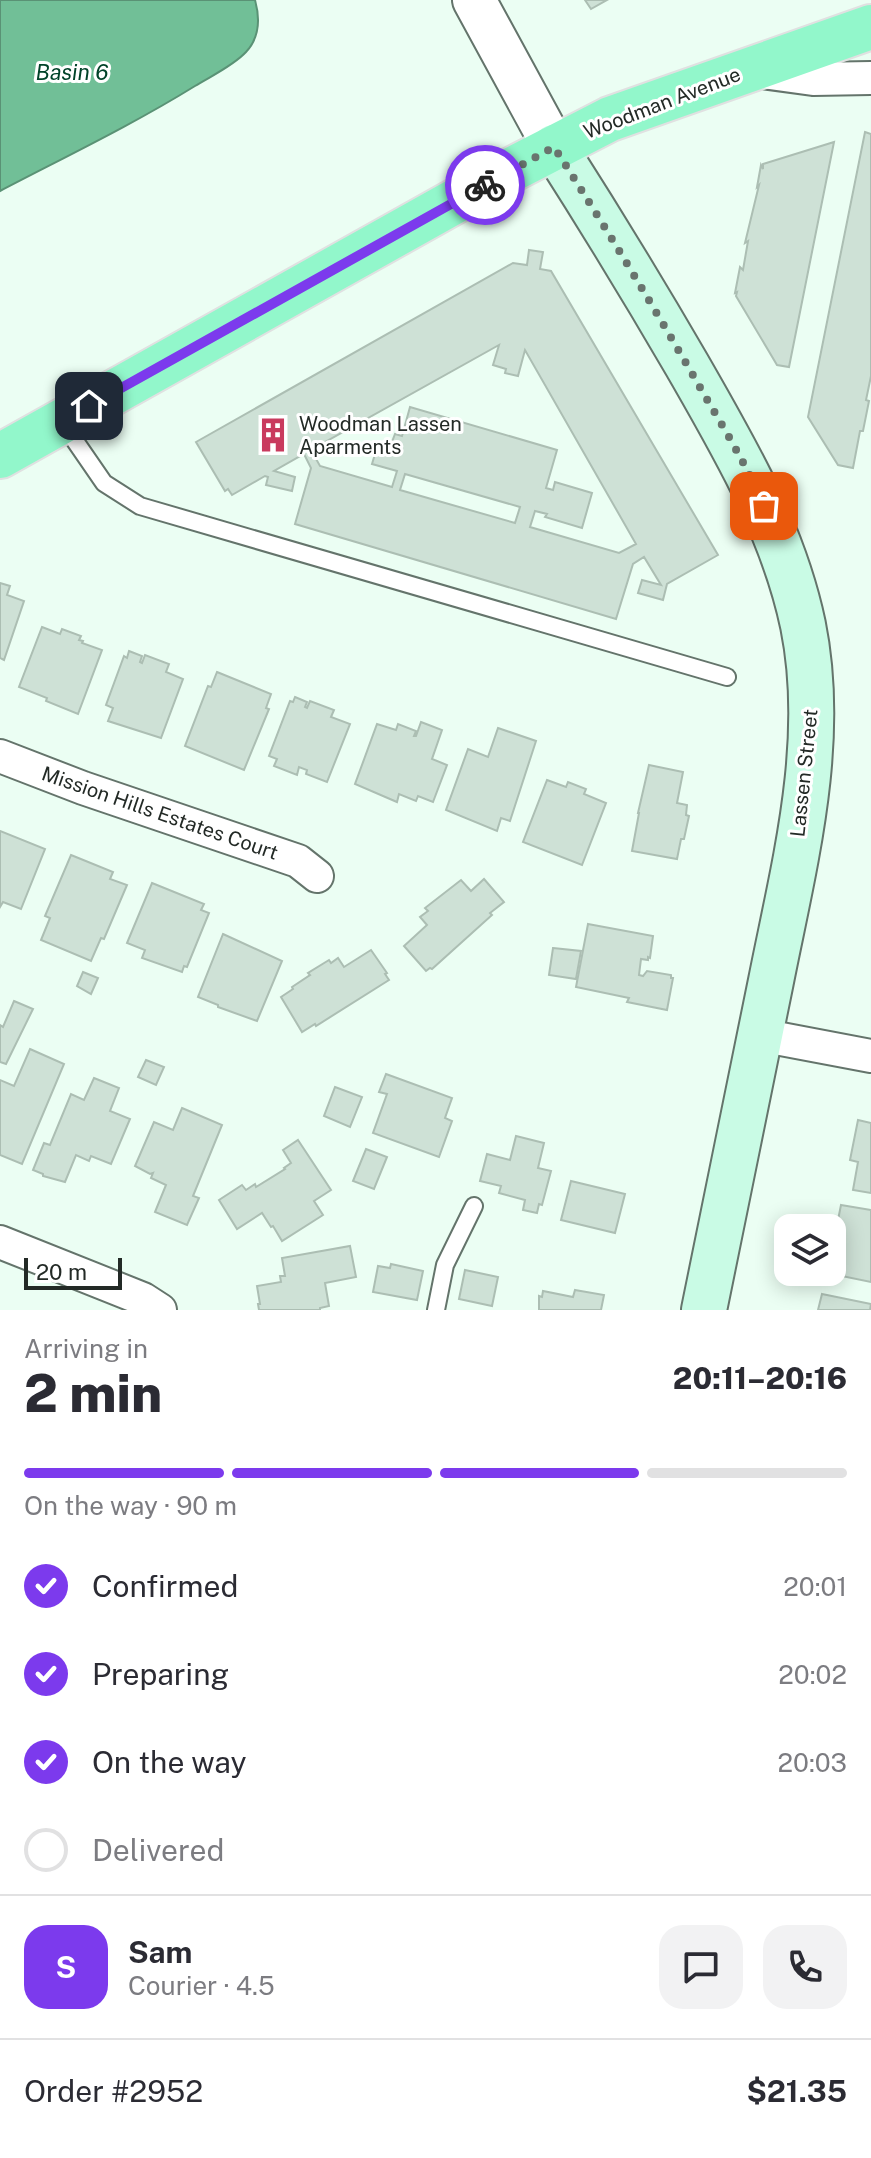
<!DOCTYPE html>
<meta charset="utf-8">
<style>
body{margin:0;font-family:"Public Sans",sans-serif;background:#f2f2f3;color:#2b2b33;height:100vh;display:flex;flex-direction:column;font-size:30px;white-space:nowrap}
*{box-sizing:border-box;margin:0}
p{font-size:26px;color:#7c7c81}
.icon{flex:none;width:44px;height:44px;fill:none;stroke:currentColor;stroke-width:2;stroke-linecap:round;stroke-linejoin:round}
.map{position:relative;height:1310px;overflow:hidden}
.sheet{display:flex;flex-direction:column;background:#fff;flex:1}
.sheet>*{flex:none}
.buttons{position:absolute;left:774px;top:1214px;display:grid;gap:16px}
.buttons a{display:grid;place-items:center;width:72px;height:72px;border-radius:16px;background:#fff;box-shadow:0 4px 20px #0003;font-size:40px}
.scale{position:absolute;left:24px;bottom:20px;width:98px;box-sizing:border-box;padding-left:8px;border:4px solid #232a26;border-top:0;font-size:22px;line-height:28px;white-space:nowrap;color:#232a26;-webkit-text-stroke:6px #fff;paint-order:stroke}
.pin{position:absolute;display:grid;place-items:center;width:68px;height:68px;color:#fff;margin:-34px;border-radius:16px;box-shadow:0 4px 12px #0006}
.courier{position:absolute;display:grid;place-items:center;width:80px;height:80px;margin:-40px;border:6px solid #7c3aed;border-radius:50%;background:#fff;color:#222;box-shadow:0 2px 10px #0007}
.headline em{font-style:normal;font-weight:800}
.headline div{display:flex;flex-direction:column-reverse}
.headline{display:flex;align-items:center;justify-content:space-between;height:136px;padding:0 24px}
h1{font-size:52px;font-weight:800;line-height:60px}
.bar{display:grid;grid-template-columns:repeat(4,1fr);gap:12px 8px;align-content:center;height:96px;padding:0 24px}
.bar i{height:10px;border-radius:6px;background:#e1e1e2}
.bar .on{background:#7c3aed}
.bar p{grid-column:span 4}
.line{display:flex;align-items:center;gap:20px;padding:0 24px;border-top:2px solid #e1e1e2}
.line div{flex:1}
.round{display:grid;place-items:center;flex:none;width:84px;height:84px;border-radius:24px;background:#f2f2f3}
ol{padding:0 24px;list-style:none}
li{display:flex;align-items:center;gap:24px;height:88px}
li p{margin-inline-start:auto}
li .icon{padding:8px;border-radius:50%;background:#7c3aed;color:#fff;stroke-width:4}
li:last-child{color:#7c7c81}
li i{width:44px;height:44px;border:4px solid #e1e1e2;border-radius:50%}
.map>svg:first-child{display:block}
.water{fill:#71bf97;stroke:#5a9275;stroke-width:2}
.building{fill:#cee1d6;stroke:#acbeb3;stroke-width:2;fill-rule:evenodd}
.lines{fill:none;stroke-linecap:round;stroke-linejoin:round}
.service-casing{stroke:#64746b;stroke-width:20}
.minor-casing{stroke:#64746b;stroke-width:36}
.tertiary-casing{stroke:#64746b;stroke-width:46}
.secondary-casing{stroke:#64746b;stroke-width:48}
.primary-casing{stroke:#e0e1e1;stroke-width:48}
.service{stroke:#fff;stroke-width:16}
.minor{stroke:#fff;stroke-width:32}
.tertiary{stroke:#fff;stroke-width:42}
.secondary{stroke:#c9fbe5;stroke-width:44}
.primary{stroke:#92f7cb;stroke-width:44}
.done{stroke:#69746e;stroke-width:8;stroke-dasharray:0 14.4}
.route{stroke:#7c3aed;stroke-width:10}
.labels{text-anchor:middle;stroke-width:6;stroke-linejoin:round;paint-order:stroke}
.street-label{font-size:20px;fill:#232a26;stroke:#fff}
.poi-label{font-size:20px;fill:#232a26;stroke:#fff;text-anchor:start}
.water-label{font-size:22px;font-style:italic;fill:#004329;stroke:#fff}
</style>
<div class="map">
<svg width="871" height="1310" viewBox="0 0 871 1310">
<rect width="100%" height="100%" fill="#ebfef3"/>
<path class="water" d="M0 0H255C260 18 260 37 246 52 233 66 211 76 195 86 132 125 65 157 0 191Z"/>
<g class="building">
<path d="M585 0H607L591 9Z"/>
<path d="M865 132 871 134V376L866 400 869 401 863 431H860L853 468 838 465 808 417Z"/>
<path d="M834 142 789 367 777 365 736 296 737 292 735 293 740 267 743 270 748 241 745 243 759 185 757 187 761 165 763 169V164Z"/>
<path d="M529 250 543 252 540 269 551 271 718 555 667 584 663 600 638 593 642 580 661 585 644 557 633 564 616 619 295 524 311 468 304 454 274 471 295 477 292 491 266 485 268 477 265 476 232 495 228 489 225 491 196 442 513 263 527 265ZM499 345 493 365 506 369 505 373 518 376 525 350 636 544 619 553 530 527 535 511 547 514 545 517 582 528 592 493 555 482 553 490 546 488 557 450 410 407 402 436 395 434 390 447 378 444 372 464 397 471 392 487 320 466 311 450ZM405 474 520 507 515 523 400 490Z"/>
<path d="M0 583 10 586 7 595 24 601 4 660 0 658Z"/>
<path d="M42 627 60 634 62 629 81 636 79 640 83 641 82 643 102 650 78 714 46 701 47 698 19 687Z"/>
<path d="M129 651 142 656 140 662 142 663 145 655 169 664 166 672 183 679 161 738 108 721 113 708 106 705 124 656 127 658Z"/>
<path d="M217 672 271 694 266 708 269 709 244 770 185 746 208 686 211 687Z"/>
<path d="M295 697 307 702 305 707 307 708 310 701 334 710 331 717 350 724 327 782 306 774 307 770 299 767 297 775 274 766 277 759 269 756 290 701 293 702Z"/>
<path d="M421 722 442 730 432 759 447 765 433 802 418 796 416 801 399 794 397 802 355 784 377 724 396 730 398 724 416 731 414 736H416Z"/>
<path d="M498 728 536 741 510 821 501 818 497 831 446 810 468 749 488 757Z"/>
<path d="M649 765 683 772 677 803 687 805 686 815 689 816 684 839H681L677 859 632 851 639 813H638Z"/>
<path d="M547 780 566 787 568 782 586 789 584 794 606 803 582 865 523 842Z"/>
<path d="M0 831 45 849 21 909 3 902 0 907Z"/>
<path d="M71 855 113 872 110 879 127 885 104 939 101 938 91 961 41 940 50 918 45 916Z"/>
<path d="M484 879 504 902 490 913 492 915 432 969 430 968 426 971 404 946 427 925 420 917 428 911 425 908 461 880 471 891Z"/>
<path d="M152 883 204 904 201 910 209 913 187 967 184 966 182 972 142 958 145 950 127 943Z"/>
<path d="M588 924 653 936 650 958 648 957V960L641 959 639 975 643 976 647 971 671 975V978H673L667 1010 627 1002 629 998 576 987Z"/>
<path d="M223 934 282 961 257 1021 218 1007V1005L198 997Z"/>
<path d="M553 948 581 951 576 979 549 975Z"/>
<path d="M371 950 387 973 385 974 389 980 316 1026 315 1024 302 1032 281 997 293 989 292 987 310 975 308 973 329 960 331 963 338 958 344 967Z"/>
<path d="M83 972 98 978 91 994 77 986Z"/>
<path d="M14 1001 33 1009 6 1064 0 1062V1025L3 1027Z"/>
<path d="M30 1049 64 1064 22 1164 0 1155V1080L14 1086Z"/>
<path d="M146 1060 164 1067 156 1085 138 1077Z"/>
<path d="M386 1074 452 1098 445 1118 452 1121 439 1157 373 1133 387 1094 379 1092Z"/>
<path d="M94 1078 119 1088 110 1111 130 1119 111 1164 91 1156 89 1161 76 1155 65 1182 43 1176V1174L33 1170 44 1143 50 1145 71 1094 84 1100Z"/>
<path d="M335 1087 362 1097 350 1127 324 1116Z"/>
<path d="M182 1108 222 1125 193 1196 199 1198 187 1225 155 1212 166 1185 151 1178 153 1173 150 1174 135 1166 154 1122 173 1130Z"/>
<path d="M858 1120 871 1123V1193L853 1190 858 1162 850 1160Z"/>
<path d="M516 1136 544 1143 538 1168 551 1171 542 1205 539 1204 537 1213 523 1210 525 1200 499 1193 501 1186 480 1181 487 1154 510 1160Z"/>
<path d="M298 1140 331 1190 314 1201 323 1215 282 1241 273 1226 271 1227 262 1213 237 1229 219 1200 242 1185 246 1190 255 1184 256 1187 285 1169 284 1168 291 1163 283 1150Z"/>
<path d="M366 1149 387 1157 374 1189 353 1181Z"/>
<path d="M571 1181 625 1194 615 1233 561 1220Z"/>
<path d="M841 1205 871 1210V1282L832 1274 839 1236 835 1235Z"/>
<path d="M350 1246 356 1277 325 1283 329 1306 320 1308V1310H259L258 1304H260L257 1286 281 1282 280 1276H285L282 1258Z"/>
<path d="M391 1264 423 1271 417 1300 373 1292 378 1266 390 1268Z"/>
<path d="M465 1270 498 1277 492 1306 459 1299Z"/>
<path d="M575 1290 604 1295 601 1310H539V1296L542 1297 543 1291 573 1297Z"/>
<path d="M822 1294 871 1304 870 1310H818Z"/>
</g>
<g class="lines">
<g class="service-casing">
<g id="service">
<path d="M62 422 104 483 140 506 727 677"/>
<path d="M436 1310 445 1265 474 1206"/>
</g>
</g>
<g class="minor-casing">
<g id="minor">
<path d="M755 71 813 79 871 78"/>
<path d="M0 756 83 788 298 861 317 876"/>
<path d="M760 1035 871 1056"/>
<path d="M0 1242 143 1299 160 1310"/>
</g>
</g>
<g class="tertiary-casing">
<path id="tertiary" d="M474 0 554 147"/>
</g>
<g class="secondary-casing">
<path id="secondary" d="M554 147C600 219 644 291 687 365 734 447 783 530 803 625 827 743 794 865 771 981 749 1091 726 1200 704 1310"/>
</g>
<g class="primary-casing">
<path id="primary" d="M0 456 511 170 610 119 871 27"/>
</g>
<use href="#service" class="service"/>
<use href="#minor" class="minor"/>
<use href="#tertiary" class="tertiary"/>
<use href="#secondary" class="secondary"/>
<use href="#primary" class="primary"/>
</g>
<g class="lines">
<path class="done" d="M485 185 554 147C603 223 649 299 694 377 718 419 745 461 764 506"/>
<path class="route" d="M89 406 485 185"/>
</g>
<defs>
<g id="building-bare" transform="scale(2.76)"><path d="M-4-6H4V6H1V3H-1V6H-4ZM-2.5-4.3h1.7v1.8h-1.7ZM.8-4.3h1.7v1.8H.8ZM-2.5-1h1.7V.8h-1.7ZM.8-1h1.7V.8H.8Z" fill="#c93a5e" stroke="#fff" stroke-width="2.5" paint-order="stroke"/></g>
</defs>
<g fill-rule="evenodd">
<use href="#building-bare" x="273" y="435"/>
</g>
<g class="labels">
<g class="street-label">
<text transform="translate(662 103) rotate(-21)" y="7">Woodman Avenue</text>
<text transform="translate(804 773) rotate(-84)" y="7">Lassen Street</text>
<text transform="translate(160 813) rotate(19)" y="7">Mission Hills Estates Court</text>
</g>
<g class="poi-label">
<text x="299" y="431">Woodman Lassen<tspan x="299" dy="23">Aparments</tspan></text>
</g>
<g class="water-label">
<text x="72" y="80">Basin 6</text>
</g>
</g>
</svg>
<div class="buttons">
<a><svg class="icon" aria-label="layers" viewBox="0 0 24 24"><path d="M12 4l9 5-9 5-9-5zM3 14l9 5 9-5"/></svg></a>
</div>
<div class="scale">20 m</div>
<div class="pin" style="left:764px;top:506px;background:#ea580c"><svg class="icon" aria-label="bag" viewBox="0 0 24 24"><path d="M5 8h14l-1 12H6zM9 8a3 3 0 0 1 6 0"/></svg></div>
<div class="pin" style="left:89px;top:406px;background:#1f2937"><svg class="icon" aria-label="home" viewBox="0 0 24 24"><path d="M3 11l9-7 9 7M6 9v11h12V9"/></svg></div>
<div class="courier" style="left:485px;top:185px"><svg class="icon" aria-label="bike" viewBox="0 0 24 24"><circle cx="6" cy="16" r="4"/><circle cx="18" cy="16" r="4"/><path d="M6 16l4-8h5l3 8M10 8l3 8H6M13 5h3"/></svg></div>
</div>
<section class="sheet">
<div class="headline"><div><h1>2 min</h1><p>Arriving in</p></div><em>20:11–20:16</em></div>
<div class="bar"><i class="on"></i><i class="on"></i><i class="on"></i><i></i><p>On the way · 90 m</p></div>
<ol>
<li><svg class="icon" aria-label="check" viewBox="0 0 24 24"><path d="M5 12l5 5 9-10"/></svg>Confirmed<p>20:01</p></li>
<li><svg class="icon" aria-label="check" viewBox="0 0 24 24"><path d="M5 12l5 5 9-10"/></svg>Preparing<p>20:02</p></li>
<li><svg class="icon" aria-label="check" viewBox="0 0 24 24"><path d="M5 12l5 5 9-10"/></svg>On the way<p>20:03</p></li>
<li><i></i>Delivered</li>
</ol>
<div class="line" style="height:144px"><b class="round" style="background:#7c3aed;color:#fff">S</b><div><b>Sam</b><p>Courier · 4.5</p></div><a class="round"><svg class="icon" aria-label="chat" viewBox="0 0 24 24"><path d="M4 5h16v11H9l-5 4z"/></svg></a><a class="round"><svg class="icon" aria-label="phone" viewBox="0 0 24 24"><path d="M5 4h4l2 5-3 2q2 4 5 5l2-3 5 2v4C11 20 4 13 5 4z"/></svg></a></div>
<div class="line" style="height:104px"><div>Order #2952</div><b>$21.35</b></div>
</section>
